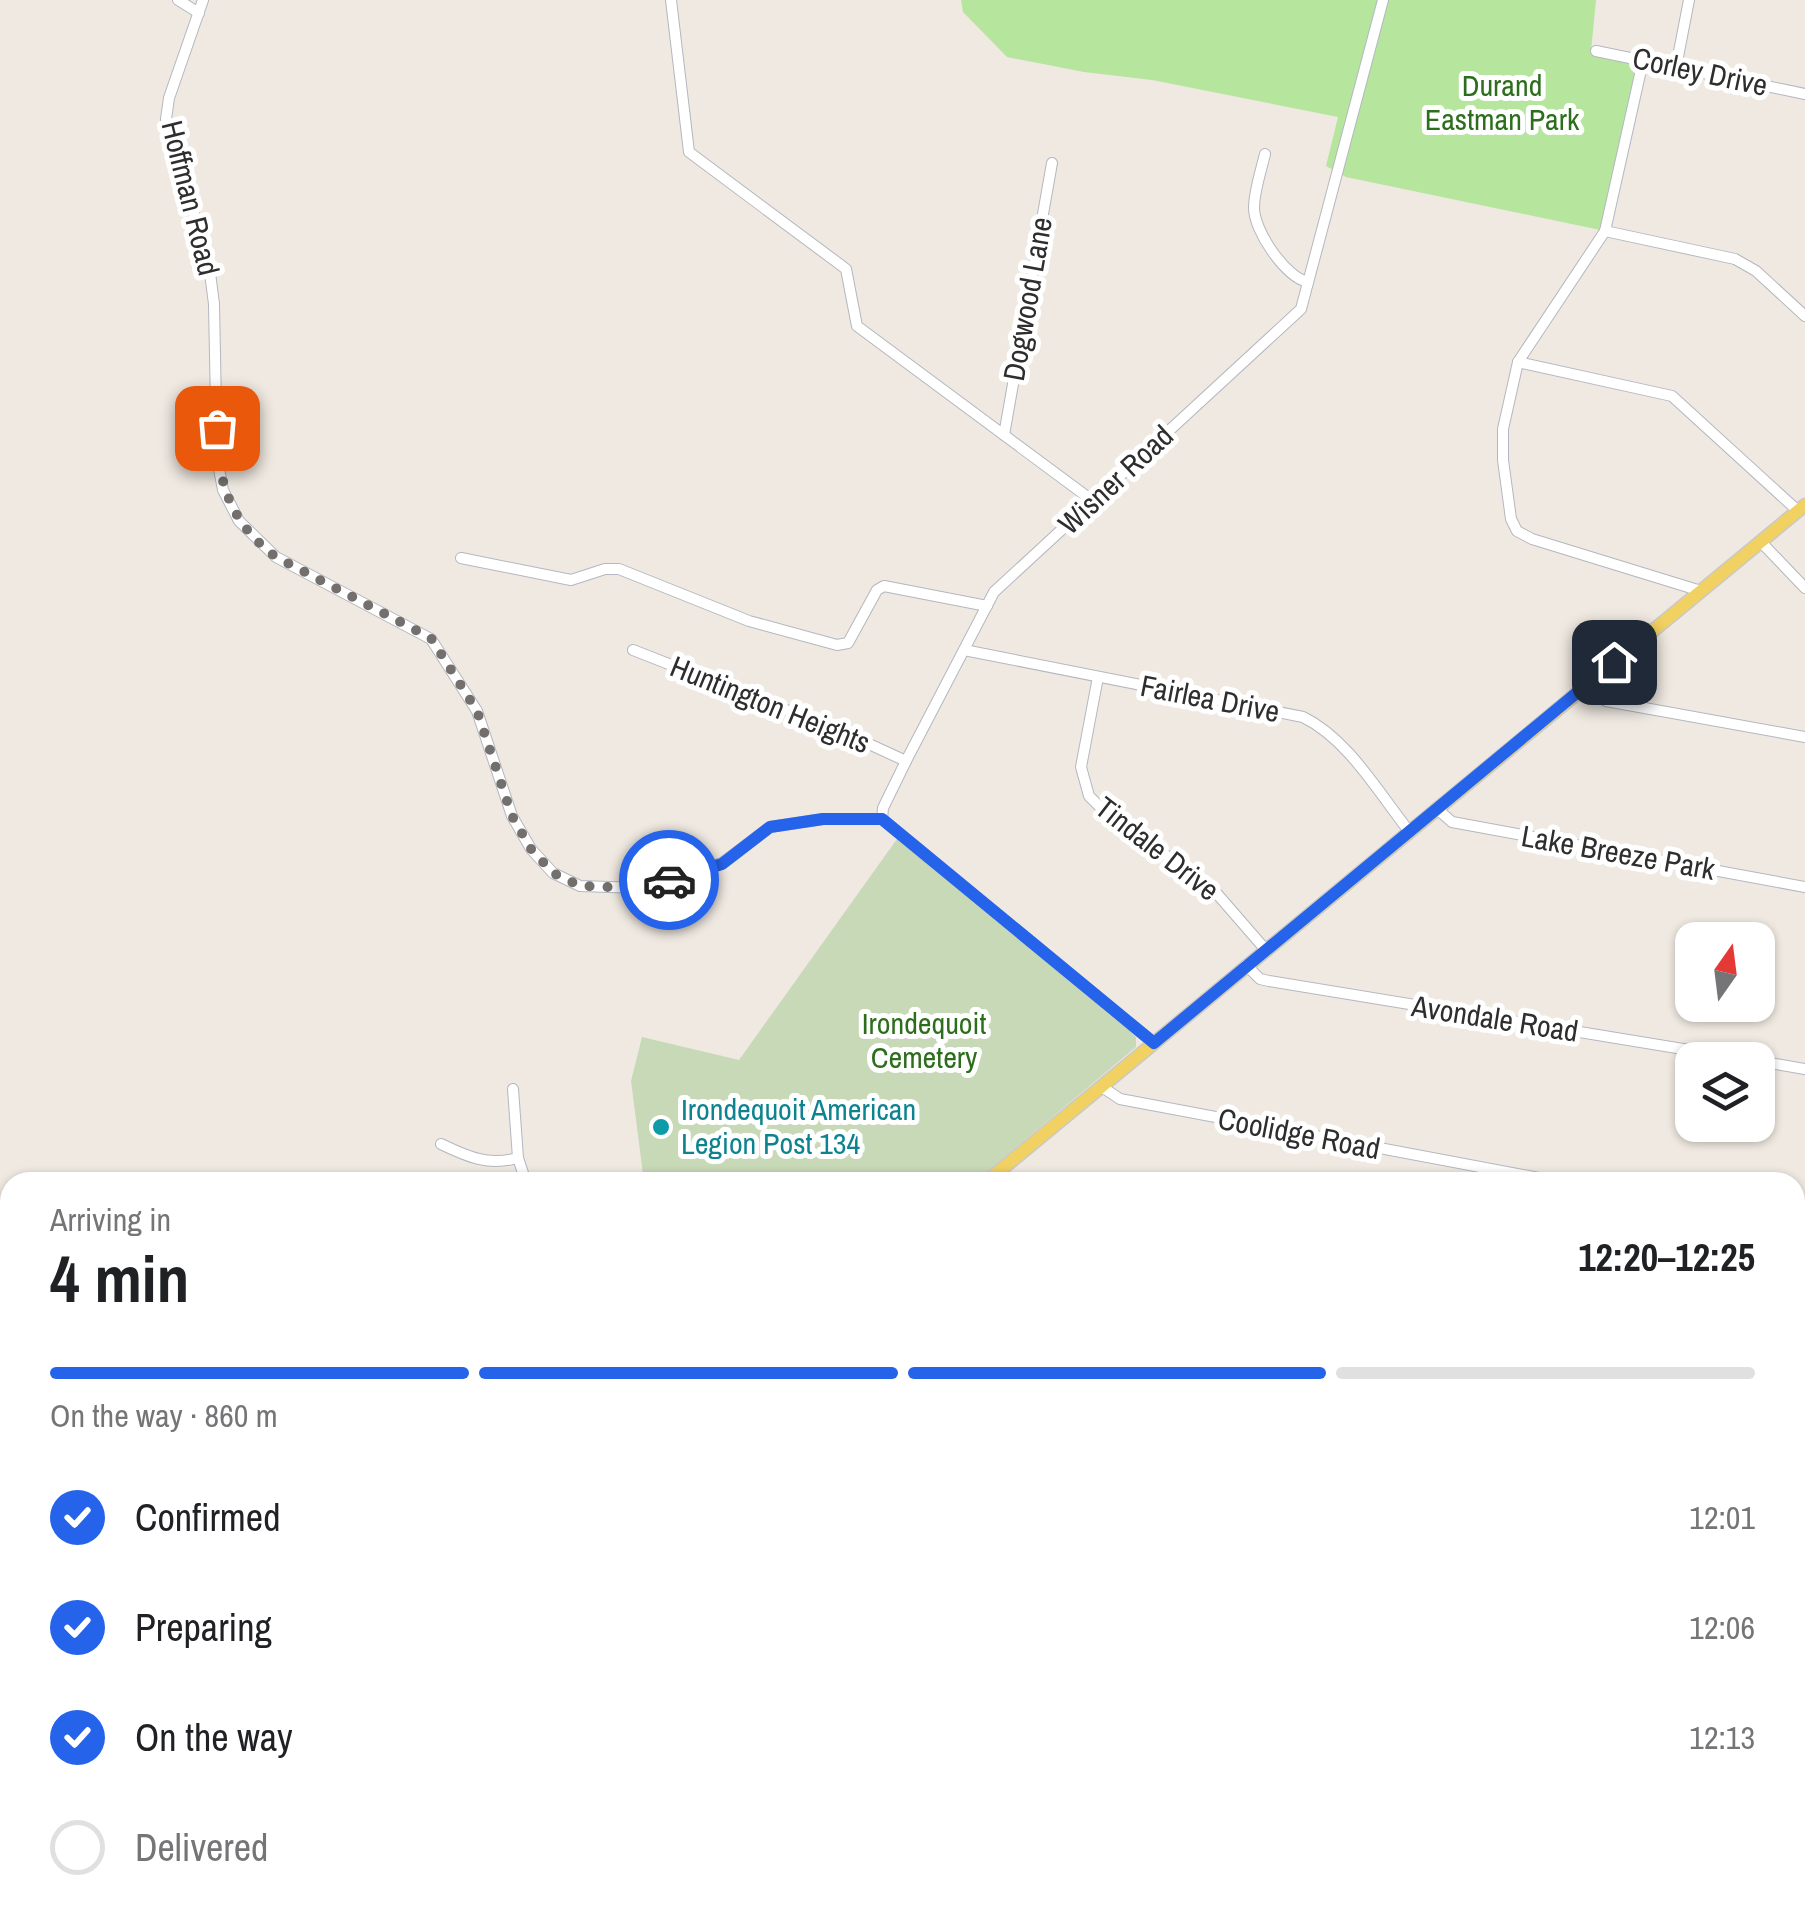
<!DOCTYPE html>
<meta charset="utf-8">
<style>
body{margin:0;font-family:"Archivo Narrow",sans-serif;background:#f2f2f2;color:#202124;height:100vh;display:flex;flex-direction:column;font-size:38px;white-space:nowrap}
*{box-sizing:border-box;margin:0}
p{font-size:32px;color:#757577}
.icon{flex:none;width:55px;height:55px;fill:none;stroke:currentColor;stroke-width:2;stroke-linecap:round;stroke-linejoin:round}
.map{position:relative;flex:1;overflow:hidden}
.panel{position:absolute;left:0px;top:1172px;width:1805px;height:752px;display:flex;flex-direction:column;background:#fff;border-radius:30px 30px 0 0;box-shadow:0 2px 8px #0004}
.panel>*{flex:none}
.needle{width:65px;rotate:14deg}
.tools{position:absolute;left:1675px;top:922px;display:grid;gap:20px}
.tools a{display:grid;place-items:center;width:100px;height:100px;border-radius:20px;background:#fff;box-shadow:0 2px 8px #0004;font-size:50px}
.pin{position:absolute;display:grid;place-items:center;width:85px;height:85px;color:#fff;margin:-42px;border-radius:20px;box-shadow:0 5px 15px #0006}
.courier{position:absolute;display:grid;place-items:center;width:100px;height:100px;margin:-50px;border:8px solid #2563eb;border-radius:50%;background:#fff;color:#222;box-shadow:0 2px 12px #0007}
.head em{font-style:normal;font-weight:700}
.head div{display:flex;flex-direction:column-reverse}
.head{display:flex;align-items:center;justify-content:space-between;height:170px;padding:0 50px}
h1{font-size:65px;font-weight:700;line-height:75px}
.bar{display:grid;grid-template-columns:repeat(4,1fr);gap:15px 10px;align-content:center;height:120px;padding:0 50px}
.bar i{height:12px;border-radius:8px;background:#e0e0e0}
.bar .active{background:#2563eb}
.bar p{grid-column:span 4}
ol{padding:0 50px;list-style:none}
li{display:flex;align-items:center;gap:30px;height:110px}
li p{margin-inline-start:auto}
li .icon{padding:10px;border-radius:50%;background:#2563eb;color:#fff;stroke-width:4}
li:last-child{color:#757577}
li i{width:55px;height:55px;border:5px solid #e0e0e0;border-radius:50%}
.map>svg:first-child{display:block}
.green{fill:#b6e59e}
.cemetery{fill:#c8d9b8}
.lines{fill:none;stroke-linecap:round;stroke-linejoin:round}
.minor-casing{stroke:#b4b7c1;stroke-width:12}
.major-casing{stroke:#c9c9c9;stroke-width:15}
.minor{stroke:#fff;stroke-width:10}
.major{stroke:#f2d163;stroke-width:12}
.done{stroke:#726f6d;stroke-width:10;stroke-dasharray:0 18}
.route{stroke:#2563eb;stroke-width:12}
.culture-dot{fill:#0f9aa8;stroke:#fff;stroke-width:4}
.labels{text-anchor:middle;stroke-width:10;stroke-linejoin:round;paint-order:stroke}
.street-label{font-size:30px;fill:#2e2e2e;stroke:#fff}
.park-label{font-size:30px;fill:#2c6e1b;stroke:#fff}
.culture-label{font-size:30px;fill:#0d838f;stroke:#fff;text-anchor:start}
</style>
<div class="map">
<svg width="1805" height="1923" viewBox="0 0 1805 1923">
<rect width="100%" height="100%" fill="#efe9e1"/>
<g class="green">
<path d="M961 0H1596L1591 51 1642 63 1605 231 1346 177 1326 166 1338 117 1152 80 1084 72 1007 57 963 12Z"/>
<path d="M1805 1591V1802L1795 1815V1644Z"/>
<path d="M1630 1915H1717L1711 1923H1627Z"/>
</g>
<path class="cemetery" d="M897 839 1130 1031 1136 1037V1047L975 1182H644L631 1081 642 1037 739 1060Z"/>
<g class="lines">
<g class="minor-casing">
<g id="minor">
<path d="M178 0 199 13"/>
<path d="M203 0 169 98 166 119 209 265 214 304 217 458 223 490 239 521 276 557 431 639 477 711 512 816 531 849 553 873 580 886 640 888 722 863 770 827 823 819H882L1154 1043"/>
<path d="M671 0 689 152 846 269 857 326 1093 501"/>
<path d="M1596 51 1805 94"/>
<path d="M1643 61 1605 231 1518 362 1503 429V460L1511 519 1517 531 1532 539 1701 591"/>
<path d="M1676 67 1689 0"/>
<path d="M1265 154C1261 171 1254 191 1254 208 1254 231 1286 278 1308 282"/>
<path d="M1605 231 1735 259 1756 271 1805 316"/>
<path d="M1518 362 1672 396 1798 511"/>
<path d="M1004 435 1052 163"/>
<path d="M1761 542 1805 588"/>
<path d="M461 558 571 580 605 569H619L749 621 837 645 848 643 877 590 884 586 987 606"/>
<path d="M633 650 845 733 906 761"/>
<path d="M964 650 1303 717C1348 739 1378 792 1409 831"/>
<path d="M1098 677 1081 767 1089 796 1105 812 1212 888 1265 949"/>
<path d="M1585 686 1606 701 1805 737"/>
<path d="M1436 808 1452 822 1805 887"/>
<path d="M882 819 883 808 906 761 994 592 1301 309 1383 0"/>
<path d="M1246 965 1260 979 1269 981 1750 1060"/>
<path d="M1758 1061 1805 1069"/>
<path d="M1102 1087 1120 1099 1560 1182"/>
<path d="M513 1089 518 1158 526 1182"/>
<path d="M441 1144C468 1157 488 1166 518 1158"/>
<path d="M1795 1227 1805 1229"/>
<path d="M1795 1402 1805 1404"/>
<path d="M0 1480 10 1496"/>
<path d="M1795 1541 1805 1543"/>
<path d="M0 1577 10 1568"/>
<path d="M1795 1628 1805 1575"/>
<path d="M1795 1856 1805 1857"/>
<path d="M1617 1915H1621"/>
<path d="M17 1923 19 1915"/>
<path d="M202 1923 204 1915"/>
<path d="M985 1923 987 1915"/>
<path d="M1327 1923 1328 1915"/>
</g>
</g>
<g class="major-casing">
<g id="major">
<path d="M986 1182 1805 505"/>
<path d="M0 1669 10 1671"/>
<path d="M1795 1755 1805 1746"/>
<path d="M1795 1779 1805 1769"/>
<path d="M925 1915 965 1923"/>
<path d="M419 1923 424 1915"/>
<path d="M1638 1923 1641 1915"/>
<path d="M1650 1923 1654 1915"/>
</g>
</g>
<use href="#minor" class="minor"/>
<use href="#major" class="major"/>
</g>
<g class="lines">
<path class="done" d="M217 428C217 482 231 524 276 557L431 638 477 711 512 816 531 849 553 873 580 886 640 888 669 880"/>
<path class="route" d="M669 880 722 864 770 827 823 819H882L1154 1043 1614 662"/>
</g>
<circle class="culture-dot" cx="661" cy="1127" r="10"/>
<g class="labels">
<g class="street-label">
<text transform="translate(1700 72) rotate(12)" y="10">Corley Drive</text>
<text transform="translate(190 198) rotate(76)" y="10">Hoffman Road</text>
<text transform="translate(1028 299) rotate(-80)" y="10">Dogwood Lane</text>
<text transform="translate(1116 480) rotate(-43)" y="10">Wisner Road</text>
<text transform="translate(1210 699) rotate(11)" y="10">Fairlea Drive</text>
<text transform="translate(770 705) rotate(22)" y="10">Huntington Heights</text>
<text transform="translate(1157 849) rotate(38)" y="10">Tindale Drive</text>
<text transform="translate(1618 853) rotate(10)" y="10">Lake Breeze Park</text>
<text transform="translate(1495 1019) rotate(9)" y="10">Avondale Road</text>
<text transform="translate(1299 1134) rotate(11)" y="10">Coolidge Road</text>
</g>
<g class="park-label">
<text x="1502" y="96">Durand<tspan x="1502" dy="34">Eastman Park</tspan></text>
<text x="924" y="1034">Irondequoit<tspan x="924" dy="34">Cemetery</tspan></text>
</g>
<g class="culture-label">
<text x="681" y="1120">Irondequoit American<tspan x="681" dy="34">Legion Post 134</tspan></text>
</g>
</g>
</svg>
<div class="tools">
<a><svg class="needle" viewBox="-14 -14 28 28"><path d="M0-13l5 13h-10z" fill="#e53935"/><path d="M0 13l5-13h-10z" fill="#757577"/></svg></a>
<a><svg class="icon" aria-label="layers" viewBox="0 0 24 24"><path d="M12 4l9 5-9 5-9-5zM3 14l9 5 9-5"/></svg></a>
</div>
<div class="pin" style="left:217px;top:428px;background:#ea580c"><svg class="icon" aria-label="bag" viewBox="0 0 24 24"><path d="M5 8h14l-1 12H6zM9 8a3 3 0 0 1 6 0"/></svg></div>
<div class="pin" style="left:1614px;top:662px;background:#1f2937"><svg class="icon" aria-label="home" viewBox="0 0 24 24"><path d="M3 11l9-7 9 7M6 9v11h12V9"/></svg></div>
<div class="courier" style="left:669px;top:880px"><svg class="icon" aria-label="car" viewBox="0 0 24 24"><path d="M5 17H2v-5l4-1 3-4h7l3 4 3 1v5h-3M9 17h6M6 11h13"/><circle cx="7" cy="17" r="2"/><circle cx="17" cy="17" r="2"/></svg></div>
<section class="panel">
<div class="head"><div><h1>4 min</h1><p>Arriving in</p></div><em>12:20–12:25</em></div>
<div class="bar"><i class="active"></i><i class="active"></i><i class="active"></i><i></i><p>On the way · 860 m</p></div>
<ol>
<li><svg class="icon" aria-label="check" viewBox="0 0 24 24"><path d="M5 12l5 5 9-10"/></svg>Confirmed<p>12:01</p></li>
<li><svg class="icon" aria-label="check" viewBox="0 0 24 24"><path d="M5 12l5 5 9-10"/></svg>Preparing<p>12:06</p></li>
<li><svg class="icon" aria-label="check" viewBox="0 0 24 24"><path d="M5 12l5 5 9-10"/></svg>On the way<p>12:13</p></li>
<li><i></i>Delivered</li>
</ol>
</section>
</div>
